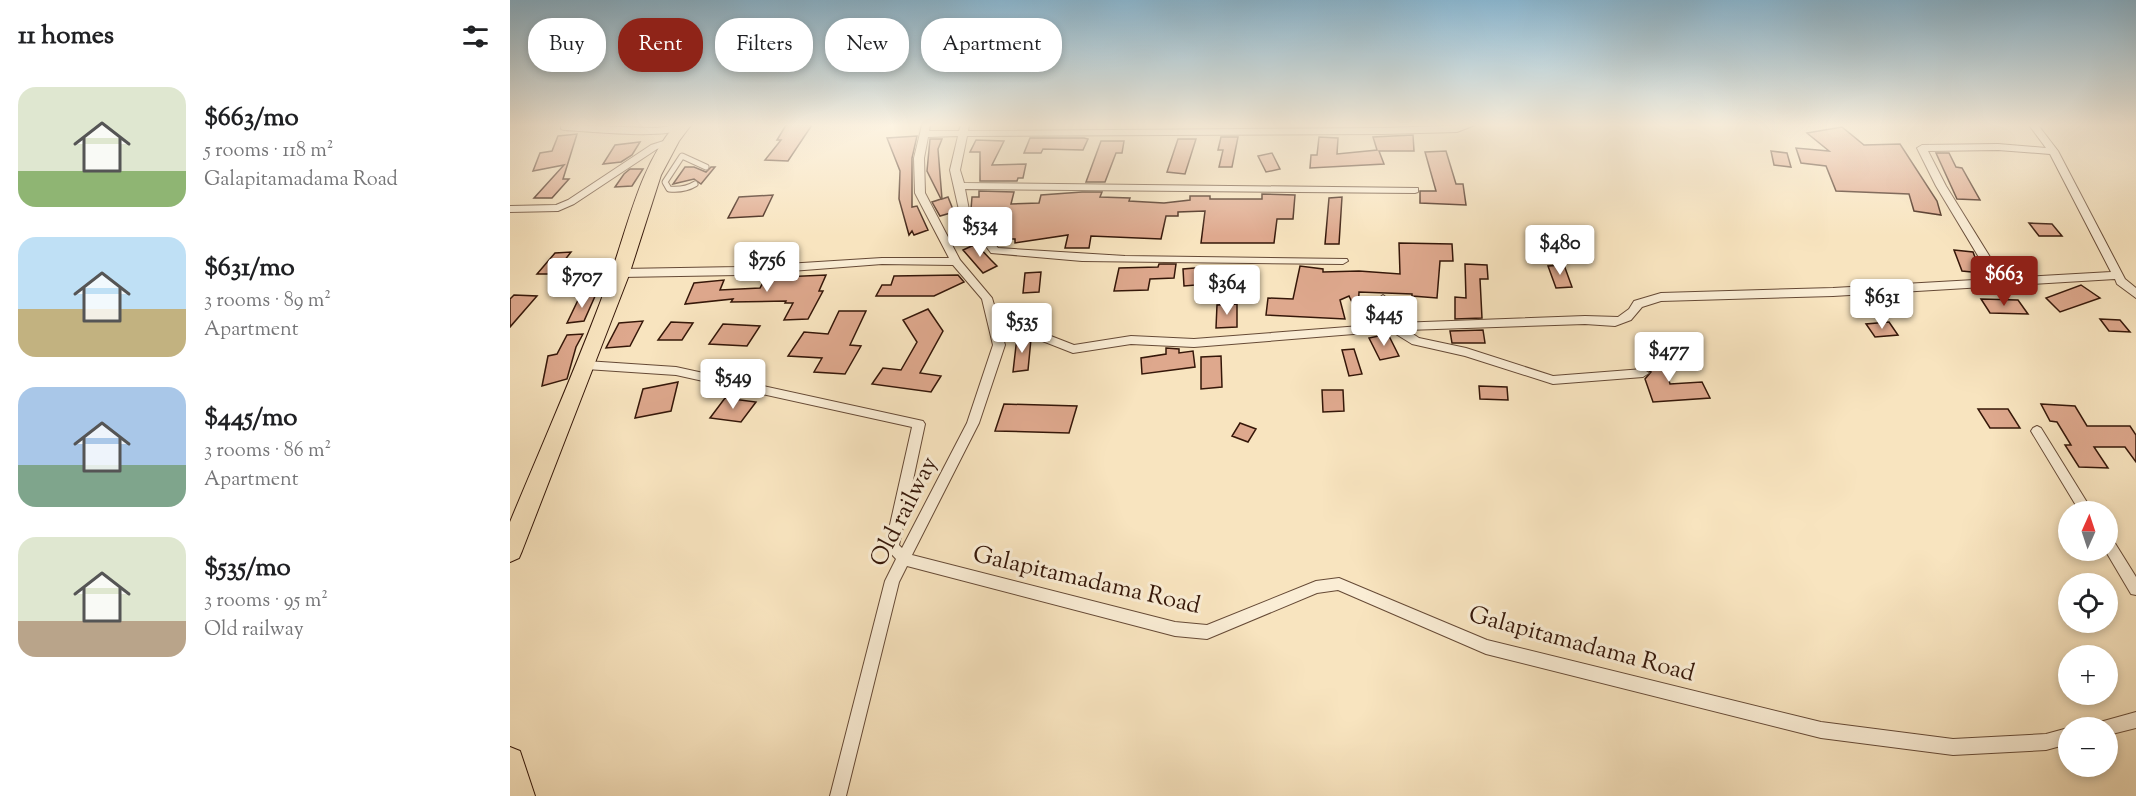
<!DOCTYPE html>
<meta charset="utf-8">
<style>
body{margin:0;font-family:"Sorts Mill Goudy",serif;background:#f6f6f6;color:#202124;height:100vh;display:flex;flex-direction:column;font-size:22px;white-space:nowrap}
*{box-sizing:border-box;margin:0}
p{font-size:20px;color:#757577}
.icon{flex:none;width:33px;height:33px;fill:none;stroke:currentColor;stroke-width:2;stroke-linecap:round;stroke-linejoin:round}
.map{position:relative;flex:1;overflow:hidden}
.drawer{display:flex;flex-direction:column;background:#fff;width:510px}
.drawer>*{flex:none}
.top-card{position:absolute;left:18px;top:18px;width:570px;height:54px;display:flex;gap:12px}
.needle{width:39px;rotate:3deg}
.buttons{position:absolute;left:1548px;top:501px;display:grid;gap:12px}
.buttons a{display:grid;place-items:center;width:60px;height:60px;border-radius:50%;background:#fff;box-shadow:0 3px 9px #0003;font-size:30px}
.price{position:absolute;translate:-50% -51px;padding:0 14px;border-radius:6px;background:#fff;color:#222;font-size:20px;line-height:39px;filter:drop-shadow(0 2px 3px #0008)}
.price::after{content:'';position:absolute;left:50%;top:36px;width:18px;height:14px;margin-left:-9px;background:inherit;clip-path:polygon(0 0,100% 0,50% 100%)}
.price.selected{background:#8f2418;color:#fff}
ul{padding:0;list-style:none}
li{display:flex;align-items:center;gap:18px;height:150px;padding:0 18px}
li span{display:grid;place-items:center;flex:none;width:168px;height:120px;border-radius:18px;color:#555}
li>.icon{margin-inline-start:auto}
span .icon{width:72px;height:72px;fill:#fffc;stroke-width:1}
li b{font-size:26px}
h2{display:flex;justify-content:space-between;align-items:center;height:72px;padding:0 18px;font-size:26px}
.pill{padding:0 21px;border-radius:24px;background:#fff;box-shadow:0 3px 9px #0003;font-size:21px;line-height:54px}
.pill.selected{background:#8f2418;color:#fff}
main{display:flex;flex:1;min-height:0}
.map>svg:first-child{display:block}
.building{fill:#dea88d;stroke:#351709;stroke-width:1.5}
.lines{fill:none;stroke-linecap:round;stroke-linejoin:round}
.service-casing{stroke:#664a36;stroke-width:7}
.minor-casing{stroke:#664a36;stroke-width:2}
.trunk-casing{stroke:#351709;stroke-width:2}
.service{stroke:#faedd5;stroke-width:5}
.minor{fill:#faedd5;fill-rule:evenodd}
.trunk{fill:#f8e4bf;fill-rule:evenodd}
.labels{text-anchor:middle;stroke-width:6;stroke-linejoin:round;paint-order:stroke}
.street-label{font-size:24px;fill:#351709;stroke:#faedd5}
</style>
<main>
<section class="drawer">
<h2>11 homes<svg class="icon" aria-label="filters" viewBox="0 0 24 24"><path d="M4 7h16M4 17h16"/><circle cx="9" cy="7" r="2"/><circle cx="15" cy="17" r="2"/></svg></h2>
<ul>
<li><span style="background:linear-gradient(#dfe7d0 70%,#8fb573 0)"><svg class="icon" aria-label="home" viewBox="0 0 24 24"><path d="M3 11l9-7 9 7M6 9v11h12V9"/></svg></span><div><b>$663/mo</b><p>5 rooms · 118 m²</p><p>Galapitamadama Road</p></div></li>
<li><span style="background:linear-gradient(#bfe0f5 60%,#c2b280 0)"><svg class="icon" aria-label="home" viewBox="0 0 24 24"><path d="M3 11l9-7 9 7M6 9v11h12V9"/></svg></span><div><b>$631/mo</b><p>3 rooms · 89 m²</p><p>Apartment</p></div></li>
<li><span style="background:linear-gradient(#a9c7e8 65%,#7fa58c 0)"><svg class="icon" aria-label="home" viewBox="0 0 24 24"><path d="M3 11l9-7 9 7M6 9v11h12V9"/></svg></span><div><b>$445/mo</b><p>3 rooms · 86 m²</p><p>Apartment</p></div></li>
<li><span style="background:linear-gradient(#dfe7d0 70%,#b9a48a 0)"><svg class="icon" aria-label="home" viewBox="0 0 24 24"><path d="M3 11l9-7 9 7M6 9v11h12V9"/></svg></span><div><b>$535/mo</b><p>3 rooms · 95 m²</p><p>Old railway</p></div></li>
</ul>
</section>
<div class="map">
<svg width="1626" height="796" viewBox="0 0 1626 796">
<rect width="100%" height="100%" fill="#f8e4bf"/>
<filter id="stains"><feTurbulence type="fractalNoise" baseFrequency=".00333" numOctaves="4"/><feColorMatrix values="0 0 0 0 .2 0 0 0 0 .09 0 0 0 0 .02 0 0 0 .5 -.17"/></filter>
<radialGradient id="worn" r=".72"><stop offset=".6" stop-color="#630" stop-opacity="0"/><stop offset="1" stop-color="#630" stop-opacity=".3"/></radialGradient>
<!-- building -->
<path class="building" d="M 276,125 L 302,125 L 278,161 L 255,160 L 271,140 L 267,140 Z
M 1332,127 L 1354,145 L 1390,144 L 1427,201 L 1431,215 L 1404,211 L 1399,194 L 1326,191 L 1316,166 L 1291,163 L 1286,148 L 1319,151 L 1297,133 Z
M 67,134 L 53,179 L 59,179 L 42,198 L 24,198 L 54,165 L 23,171 L 30,153 L 42,151 L 48,136 Z
M 903,135 L 904,151 L 869,151 L 874,164 L 800,168 L 801,155 L 807,155 L 809,137 L 828,138 L 827,154 L 867,150 L 863,137 Z
M 407,136 L 402,158 L 402,207 L 407,206 L 418,230 L 404,235 L 402,231 L 399,235 L 389,199 L 390,171 L 377,138 Z
M 711,137 L 728,137 L 722,167 L 709,167 L 713,150 L 708,150 Z
M 520,138 L 574,138 L 578,139 L 573,150 L 533,149 L 531,153 L 514,153 Z
M 420,139 L 432,139 L 428,149 L 432,199 L 438,197 L 444,212 L 430,216 L 422,202 L 431,199 L 417,171 Z
M 668,139 L 686,139 L 675,174 L 657,172 Z
M 466,140 L 494,141 L 482,165 L 516,164 L 513,178 L 508,178 L 507,181 L 470,181 L 470,152 L 460,152 Z
M 591,141 L 614,141 L 612,153 L 606,153 L 595,182 L 576,182 Z
M 130,142 L 122,155 L 111,162 L 93,164 L 105,145 Z
M 936,151 L 946,184 L 953,184 L 956,205 L 910,203 L 910,191 L 926,191 L 915,152 Z
M 1261,151 L 1277,153 L 1281,167 L 1264,165 Z
M 762,153 L 770,169 L 756,172 L 748,156 Z
M 1426,153 L 1439,153 L 1446,167 L 1452,168 L 1470,200 L 1447,199 Z
M 175,167 L 184,167 L 196,172 L 201,167 L 205,167 L 191,184 L 184,179 L 163,184 Z
M 120,169 L 133,169 L 122,186 L 105,187 L 114,174 Z
M 469,191 L 504,192 L 501,204 L 529,203 L 531,195 L 572,192 L 592,192 L 590,197 L 620,198 L 619,201 L 654,203 L 680,200 L 680,196 L 700,196 L 700,199 L 752,199 L 752,194 L 785,195 L 783,219 L 767,219 L 764,243 L 691,243 L 695,211 L 668,212 L 668,216 L 656,216 L 651,239 L 581,236 L 579,248 L 555,248 L 558,235 L 505,243 L 505,239 L 484,239 L 480,234 L 486,212 L 465,214 L 461,209 L 462,197 L 469,197 Z
M 263,195 L 253,216 L 218,218 L 229,197 Z
M 832,197 L 829,244 L 815,244 L 819,198 Z
M 1519,223 L 1542,224 L 1552,236 L 1529,236 Z
M 889,243 L 942,244 L 943,261 L 930,261 L 927,298 L 902,296 L 902,294 L 849,292 L 848,315 L 839,296 L 830,300 L 835,319 L 756,315 L 758,298 L 783,299 L 790,266 L 813,269 L 813,272 L 849,271 L 890,274 Z
M 466,244 L 481,260 L 487,266 L 473,273 L 453,250 Z
M 1444,250 L 1463,252 L 1471,273 L 1452,271 Z
M 61,252 L 44,274 L 27,274 L 45,253 Z
M 99,260 L 87,283 L 65,285 L 78,262 Z
M 649,264 L 666,264 L 664,278 L 640,279 L 638,290 L 604,291 L 609,268 L 648,267 Z
M 955,264 L 977,265 L 978,279 L 970,279 L 972,318 L 945,319 L 945,297 L 956,298 Z
M 1054,265 L 1062,287 L 1046,288 L 1038,266 Z
M 697,267 L 698,284 L 674,286 L 673,269 Z
M 531,272 L 529,292 L 513,293 L 515,273 Z
M 274,274 L 272,277 L 316,275 L 309,291 L 313,291 L 298,319 L 274,320 L 283,303 L 275,303 L 276,301 L 221,302 L 223,299 L 175,304 L 184,283 L 214,280 L 210,290 L 250,288 L 257,275 Z
M 448,275 L 454,282 L 424,296 L 366,296 L 372,285 L 381,285 L 384,276 Z
M 1571,285 L 1590,298 L 1550,312 L 1536,298 Z
M 86,294 L 74,321 L 57,323 L 70,296 Z
M 4,295 L 27,296 L 0,327 L 0,299 Z
M 1471,299 L 1508,300 L 1518,314 L 1480,313 Z
M 727,304 L 727,327 L 706,328 L 707,305 Z
M 418,309 L 433,331 L 410,373 L 431,376 L 421,392 L 362,384 L 373,368 L 391,370 L 407,342 L 393,320 Z
M 329,311 L 356,311 L 340,345 L 351,346 L 335,374 L 304,372 L 312,358 L 278,356 L 294,332 L 318,334 Z
M 1590,319 L 1610,320 L 1620,332 L 1599,331 Z
M 133,321 L 120,346 L 96,348 L 109,323 Z
M 161,322 L 183,323 L 172,340 L 148,340 Z
M 1379,322 L 1388,335 L 1365,337 L 1356,324 Z
M 213,324 L 250,326 L 237,346 L 199,344 Z
M 973,330 L 975,343 L 942,343 L 940,331 Z
M 73,334 L 66,347 L 57,379 L 32,386 L 38,356 L 47,354 L 57,335 Z
M 878,334 L 889,356 L 870,360 L 859,338 Z
M 511,335 L 521,339 L 518,370 L 503,372 L 507,337 L 508,340 L 508,336 Z
M 656,348 L 669,349 L 669,353 L 683,351 L 685,367 L 632,374 L 631,358 L 656,354 Z
M 844,349 L 852,374 L 839,376 L 832,350 Z
M 1129,355 L 1152,355 L 1160,384 L 1192,382 L 1200,398 L 1143,402 L 1135,379 L 1141,372 L 1132,367 Z
M 711,356 L 712,387 L 691,389 L 691,357 Z
M 168,382 L 161,411 L 125,418 L 133,389 Z
M 969,386 L 997,387 L 998,400 L 970,399 Z
M 812,390 L 833,390 L 834,411 L 813,412 Z
M 215,398 L 246,402 L 231,422 L 200,418 Z
M 494,404 L 567,406 L 559,433 L 485,431 Z
M 1531,404 L 1565,406 L 1577,426 L 1620,426 L 1626,435 L 1626,462 L 1615,447 L 1584,447 L 1598,468 L 1569,467 L 1555,445 L 1561,445 L 1547,422 L 1540,421 Z
M 1468,409 L 1498,409 L 1510,428 L 1480,428 Z
M 730,423 L 746,429 L 738,442 L 722,436 Z"/>
<g class="lines">
<!-- service casing -->
<g class="service-casing">
<path id="service" d="M 185,184 C 177,189 169,190 159,189 L 155,182 L 172,156 L 196,167"/>
</g>
<!-- minor casing -->
<g class="minor-casing">
<path id="minor" d="M 51,125 L 146,128 L 170,125 L 174,128 C 158,140 78,131 54,130 L 51,129 Z
M 412,125 L 420,125 L 419,131 L 449,131 L 451,125 L 459,125 L 458,131 L 873,128 L 965,125 L 947,132 L 873,134 L 457,136 L 450,170 L 454,183 L 908,188 L 908,192 L 905,193 L 455,189 L 459,210 L 488,248 L 615,256 L 837,259 L 838,261 L 833,264 L 572,261 L 481,253 L 449,210 L 440,170 L 448,136 L 418,137 L 414,158 L 415,193 L 450,260 L 482,298 L 487,315 L 564,345 L 621,336 L 684,339 L 876,324 L 868,299 L 873,295 L 878,299 L 887,323 L 1075,316 L 1108,317 L 1119,309 L 1124,301 L 1151,293 L 1323,288 L 1482,279 L 1426,186 L 1407,148 L 1412,145 L 1488,144 L 1536,148 L 1519,125 L 1528,125 L 1548,151 L 1615,279 L 1626,288 L 1626,298 L 1607,284 L 1605,279 L 1323,296 L 1151,301 L 1132,307 L 1121,320 L 1105,326 L 1075,324 L 897,330 L 909,338 L 956,348 L 1043,376 L 1133,369 L 1139,373 L 1133,377 L 1043,384 L 955,356 L 902,344 L 881,331 L 684,347 L 621,344 L 563,353 L 489,324 L 495,345 L 469,423 L 402,555 L 665,622 L 697,625 L 806,581 L 829,578 L 977,640 L 1311,722 L 1443,739 L 1536,734 L 1558,728 L 1558,744 L 1536,750 L 1443,755 L 1311,738 L 976,654 L 828,590 L 807,593 L 697,639 L 665,636 L 397,566 L 389,582 L 336,796 L 320,796 L 375,581 L 386,559 L 375,547 L 402,427 L 166,375 L 76,369 L 70,365 L 76,361 L 166,367 L 413,421 L 415,424 L 389,545 L 392,548 L 457,423 L 483,345 L 472,299 L 443,265 L 372,264 L 229,275 L 111,277 L 106,273 L 111,269 L 229,267 L 372,258 L 439,258 L 405,193 L 404,158 ZM 1488,150 L 1540,154 L 1601,272 L 1493,278 L 1436,186 L 1418,151 Z
M 160,139 L 165,142 L 163,144 L 147,149 L 64,204 L 48,211 L 0,212 L 0,206 L 46,205 L 58,200 L 141,145 Z
M 1527,426 L 1531,428 L 1583,512 L 1570,512 L 1521,431 L 1523,428 Z
M 1598,538 L 1603,540 L 1626,577 L 1626,595 L 1621,594 L 1595,550 L 1598,550 Z
M 1626,712 L 1626,728 L 1598,735 L 1598,728 L 1588,728 L 1590,722 Z"/>
</g>
<!-- trunk casing -->
<g class="trunk-casing">
<path id="trunk" d="M 165,125 L 181,125 L 169,141 L 151,175 L 119,275 L 12,551 L 9,558 L 0,562 L 0,522 C 34,440 70,359 100,276 C 119,224 129,168 165,125 Z
M 0,747 L 10,751 L 25,796 L 0,796 Z"/>
</g>
<!-- service -->
<use href="#service" class="service"/>
<!-- minor -->
<use href="#minor" class="minor"/>
<!-- trunk -->
<use href="#trunk" class="trunk"/>
</g>
<!-- sky -->
<linearGradient id="sky" x2="0" y2="1"><stop stop-color="#8ab8d3"/><stop offset="0.53" stop-color="#fcf3e2"/><stop offset="1" stop-color="#fcf3e2" stop-opacity="0"/></linearGradient>
<rect width="1626" height="236" fill="url(#sky)"/>
<g class="labels">
<!-- street labels -->
<g class="street-label">
<text transform="translate(393 511) rotate(-63)" y="8">Old railway</text>
<text transform="translate(577 579) rotate(13)" y="8">Galapitamadama Road</text>
<text transform="translate(1072 643) rotate(15)" y="8">Galapitamadama Road</text>
</g>
</g>
<rect width="100%" height="100%" filter="url(#stains)"/>
<rect width="100%" height="100%" fill="url(#worn)"/>
</svg>
<div class="buttons">
<a><svg class="needle" viewBox="-14 -14 28 28"><path d="M0-13l5 13h-10z" fill="#e53935"/><path d="M0 13l5-13h-10z" fill="#757577"/></svg></a>
<a><svg class="icon" aria-label="locate" viewBox="0 0 24 24"><circle cx="12" cy="12" r="6"/><path d="M12 2v4M12 18v4M2 12h4M18 12h4"/></svg></a>
<a>+</a>
<a>−</a>
</div>
<b class="price" style="left:470px;top:258px">$534</b>
<b class="price" style="left:1050px;top:276px">$480</b>
<b class="price" style="left:257px;top:293px">$756</b>
<b class="price selected" style="left:1494px;top:307px">$663</b>
<b class="price" style="left:72px;top:309px">$707</b>
<b class="price" style="left:717px;top:316px">$364</b>
<b class="price" style="left:1372px;top:330px">$631</b>
<b class="price" style="left:874px;top:347px">$445</b>
<b class="price" style="left:512px;top:354px">$535</b>
<b class="price" style="left:1159px;top:383px">$477</b>
<b class="price" style="left:223px;top:410px">$549</b>
<div class="top-card">
<a class="pill">Buy</a>
<a class="pill selected">Rent</a>
<a class="pill">Filters</a>
<a class="pill">New</a>
<a class="pill">Apartment</a>
</div>
</div>
</main>
